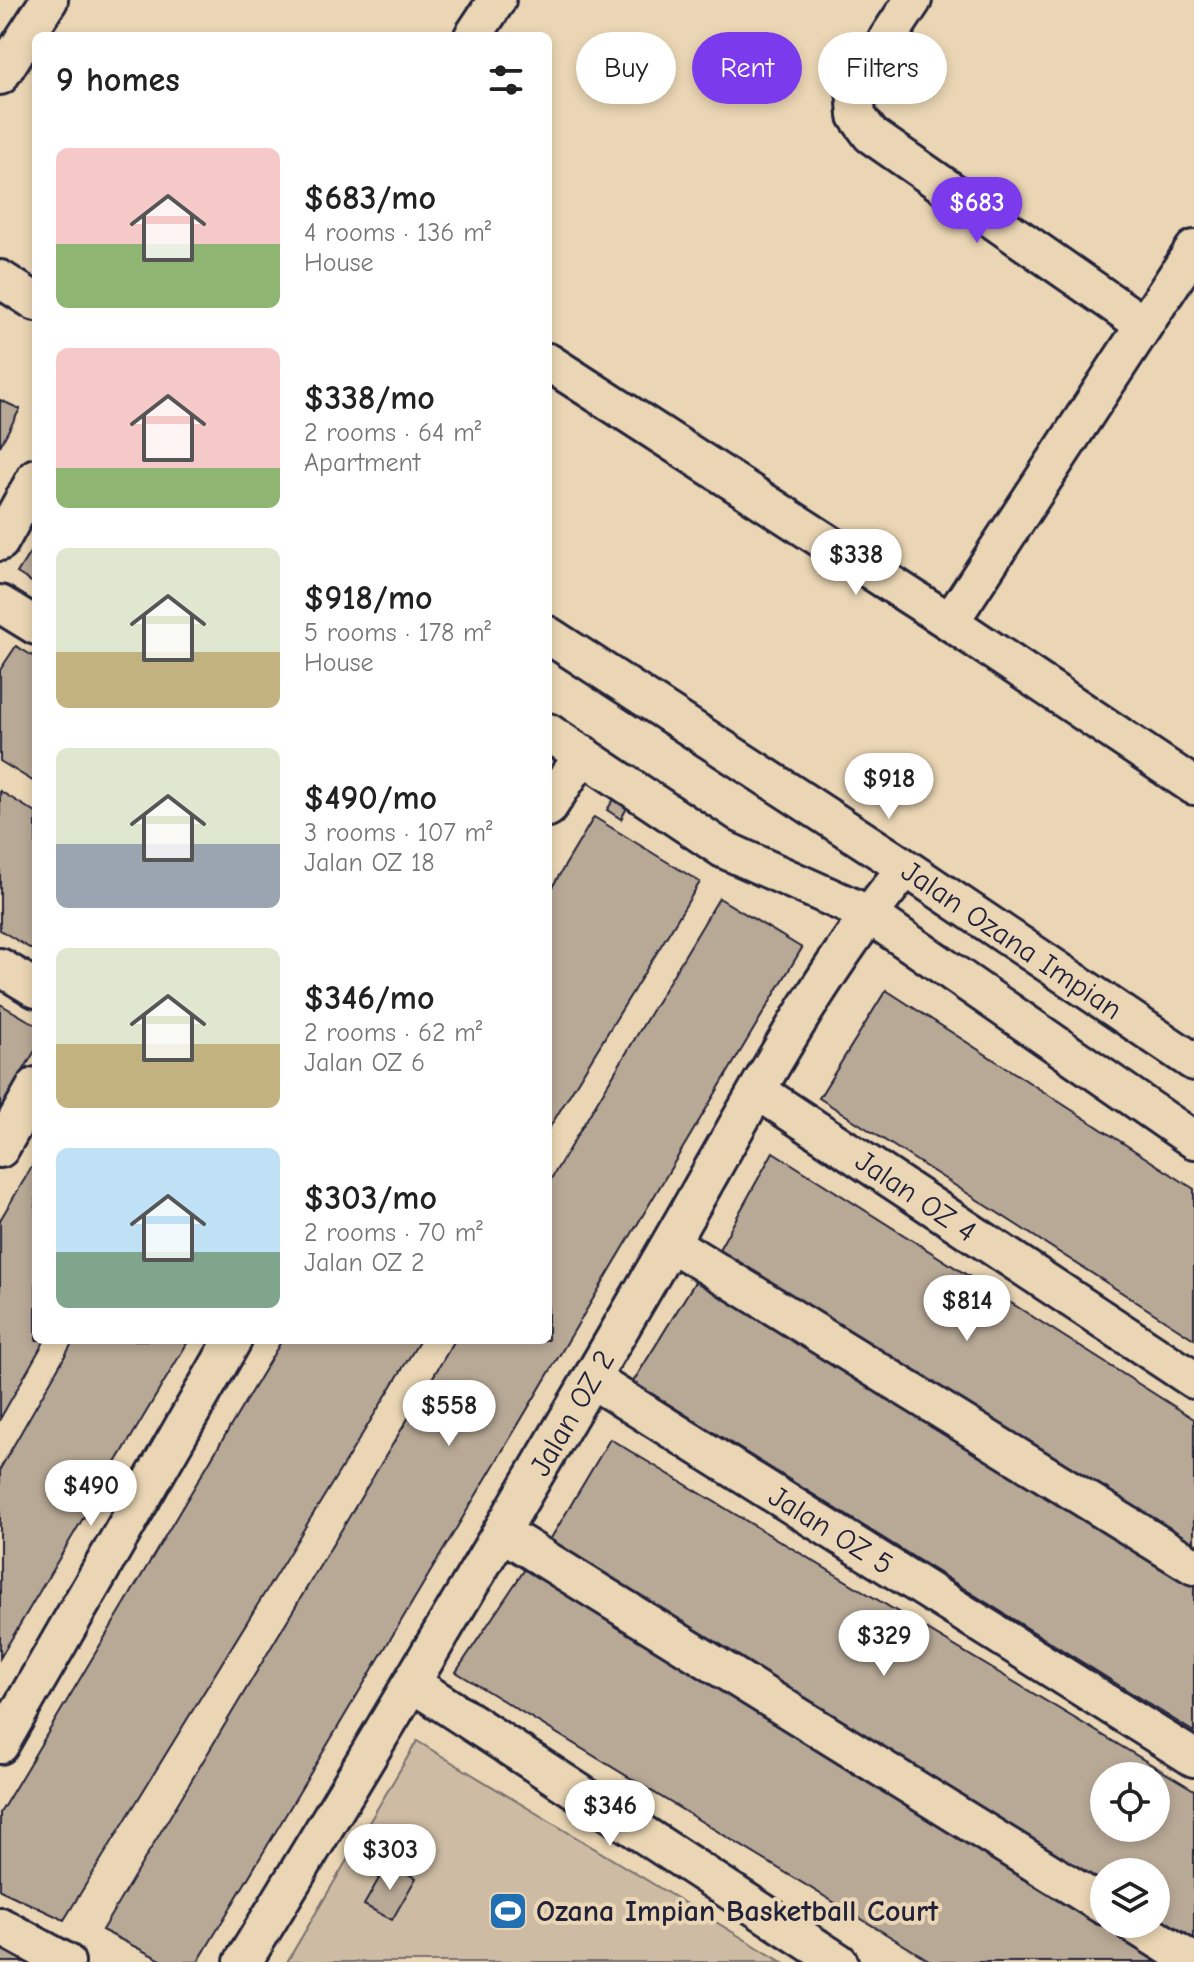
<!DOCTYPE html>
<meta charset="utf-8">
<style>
body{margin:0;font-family:"Comic Neue",sans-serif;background:#f2f2f2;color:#222;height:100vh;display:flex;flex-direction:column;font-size:30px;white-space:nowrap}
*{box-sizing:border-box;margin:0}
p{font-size:26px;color:#767676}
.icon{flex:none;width:44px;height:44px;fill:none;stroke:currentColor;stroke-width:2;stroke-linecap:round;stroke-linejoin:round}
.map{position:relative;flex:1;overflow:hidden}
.drawer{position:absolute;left:32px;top:32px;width:520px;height:1312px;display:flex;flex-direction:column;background:#fff;border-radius:12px;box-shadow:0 4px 12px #0003}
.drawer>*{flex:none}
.guide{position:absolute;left:576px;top:32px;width:498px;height:72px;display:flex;gap:16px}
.fabs{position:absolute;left:1090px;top:1762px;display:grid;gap:16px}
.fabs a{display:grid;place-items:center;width:80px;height:80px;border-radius:50%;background:#fff;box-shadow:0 4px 12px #0003;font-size:40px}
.price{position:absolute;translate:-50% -68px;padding:0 18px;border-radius:28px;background:#fff;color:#222;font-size:26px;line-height:52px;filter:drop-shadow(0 2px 4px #0008)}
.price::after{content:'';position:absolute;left:50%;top:48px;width:24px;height:18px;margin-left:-12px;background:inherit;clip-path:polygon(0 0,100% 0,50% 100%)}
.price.selected{background:#7c3aed;color:#fff}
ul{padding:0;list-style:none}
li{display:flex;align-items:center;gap:24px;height:200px;padding:0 24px}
li span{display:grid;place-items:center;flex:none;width:224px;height:160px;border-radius:12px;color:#555}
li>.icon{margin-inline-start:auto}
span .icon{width:96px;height:96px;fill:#fffc;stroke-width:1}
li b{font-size:34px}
h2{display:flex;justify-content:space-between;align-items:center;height:96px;padding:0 24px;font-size:34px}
.tag{padding:0 28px;border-radius:36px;background:#fff;box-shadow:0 4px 12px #0003;font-size:28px;line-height:72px}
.tag.selected{background:#7c3aed;color:#fff}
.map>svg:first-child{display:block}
.green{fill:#cdbca3;stroke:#786f6f;stroke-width:2}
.building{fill:#b8a996;stroke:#22223b;stroke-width:2;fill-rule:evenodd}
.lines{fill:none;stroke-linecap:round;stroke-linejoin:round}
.minor-casing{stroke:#22223b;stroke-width:42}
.minor{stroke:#ead6b4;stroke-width:36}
.labels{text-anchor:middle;stroke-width:8;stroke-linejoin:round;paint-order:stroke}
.street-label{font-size:30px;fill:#22223b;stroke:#ead6b4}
.poi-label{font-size:30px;font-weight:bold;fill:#22223b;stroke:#ead6b4;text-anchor:start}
</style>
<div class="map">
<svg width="1194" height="1962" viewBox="0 0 1194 1962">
<rect width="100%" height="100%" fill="#ead6b4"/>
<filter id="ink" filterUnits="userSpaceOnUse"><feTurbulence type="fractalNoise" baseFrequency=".0125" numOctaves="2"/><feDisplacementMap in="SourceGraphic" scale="16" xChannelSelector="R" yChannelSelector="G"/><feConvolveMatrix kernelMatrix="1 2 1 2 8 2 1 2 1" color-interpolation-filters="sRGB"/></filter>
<g filter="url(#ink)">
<!-- green -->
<path class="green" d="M 417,1741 L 782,1962 L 287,1962 Z"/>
<!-- building -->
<path class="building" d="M 0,400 L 20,409 L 0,446 Z
M 36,543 L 36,585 L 17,573 Z
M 16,646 L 36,658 L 36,783 L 0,761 L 0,670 Z
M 0,791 L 36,813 L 36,952 L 0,930 Z
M 614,799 L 629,804 L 621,819 L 607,810 Z
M 594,817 L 700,882 L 548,1130 L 548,894 Z
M 719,898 L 802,948 L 198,1962 L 165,1962 L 102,1930 L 455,1340 L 548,1340 L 548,1184 Z
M 886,990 L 1194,1189 L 1194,1339 L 819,1098 Z
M 0,1004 L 36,1025 L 36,1049 L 0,1110 Z
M 773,1152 L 1194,1419 L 1194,1549 L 716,1255 Z
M 36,1160 L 36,1340 L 45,1340 L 0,1419 L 0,1220 Z
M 703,1269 L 1194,1578 L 1194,1732 L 633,1382 Z
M 74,1340 L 189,1340 L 0,1658 L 0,1469 Z
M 282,1340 L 420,1340 L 64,1920 L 0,1890 L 0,1813 Z
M 610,1439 L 1194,1790 L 1194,1941 L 1156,1918 L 1156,1872 L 1104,1872 L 1104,1886 L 547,1545 ZM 1104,1776 L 1156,1776 L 1156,1828 L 1104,1828 Z
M 527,1566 L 1104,1918 L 1104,1924 L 1113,1924 L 1176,1962 L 932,1962 L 456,1672 Z
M 387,1864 L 416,1878 L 392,1920 L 364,1905 Z
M 0,1947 L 28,1958 L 25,1962 L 0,1962 Z"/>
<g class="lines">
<!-- minor casing -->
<g class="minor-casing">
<path id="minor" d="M 913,0 L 855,88 L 857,116 L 871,135 L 1144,325
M 473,36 L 497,0
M 0,76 L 49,0
M 0,279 L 36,302
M 548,362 L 950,622 L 1194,786
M 0,542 L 36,477
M 0,604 L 36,626
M 950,622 L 1194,249
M 548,635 L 906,868 L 1194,1062
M 548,732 L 723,849 L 868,914 L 1194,1140
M 548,808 L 583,754
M 0,967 L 36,989
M 758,1091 L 1194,1380
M 0,1149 L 36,1086
M 671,1243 L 1194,1566
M 591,1379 L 1194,1758
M 503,1533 L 1104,1906
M 413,1684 L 839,1962
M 0,1745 L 233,1340
M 1133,1924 L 1194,1962
M 0,1926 L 66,1962
M 243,1962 C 383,1733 519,1503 654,1271 C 732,1139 808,985 906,868"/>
</g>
<!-- minor -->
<use href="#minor" class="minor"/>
</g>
</g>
<!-- icons -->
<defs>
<g id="stadium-square" transform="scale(2)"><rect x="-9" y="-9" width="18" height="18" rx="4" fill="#1f6fb2" stroke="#ead6b4"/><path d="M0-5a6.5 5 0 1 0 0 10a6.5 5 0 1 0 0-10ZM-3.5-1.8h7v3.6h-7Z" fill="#fff"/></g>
</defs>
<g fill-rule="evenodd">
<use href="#stadium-square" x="508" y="1911"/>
</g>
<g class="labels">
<!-- street labels -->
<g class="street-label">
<text transform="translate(1012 940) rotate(34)" y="10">Jalan Ozana Impian</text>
<text transform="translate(916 1196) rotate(34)" y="10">Jalan OZ 4</text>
<text transform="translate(572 1413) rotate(-60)" y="10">Jalan OZ 2</text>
<text transform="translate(831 1530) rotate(32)" y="10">Jalan OZ 5</text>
</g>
<!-- poi labels -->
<g class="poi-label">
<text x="536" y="1921">Ozana Impian Basketball Court</text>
</g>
</g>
</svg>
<div class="fabs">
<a><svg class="icon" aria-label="locate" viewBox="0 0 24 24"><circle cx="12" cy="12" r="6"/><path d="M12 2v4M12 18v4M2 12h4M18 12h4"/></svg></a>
<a><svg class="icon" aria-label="layers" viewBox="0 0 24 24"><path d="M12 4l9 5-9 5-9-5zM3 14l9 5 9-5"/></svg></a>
</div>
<b class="price selected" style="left:977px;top:245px">$683</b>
<b class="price" style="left:856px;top:597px">$338</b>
<b class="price" style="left:889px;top:821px">$918</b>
<b class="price" style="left:967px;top:1343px">$814</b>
<b class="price" style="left:449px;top:1448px">$558</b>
<b class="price" style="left:91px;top:1528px">$490</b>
<b class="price" style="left:884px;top:1678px">$329</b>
<b class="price" style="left:610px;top:1848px">$346</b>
<b class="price" style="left:390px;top:1892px">$303</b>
<div class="guide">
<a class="tag">Buy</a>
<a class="tag selected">Rent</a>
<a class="tag">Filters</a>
</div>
<section class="drawer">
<h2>9 homes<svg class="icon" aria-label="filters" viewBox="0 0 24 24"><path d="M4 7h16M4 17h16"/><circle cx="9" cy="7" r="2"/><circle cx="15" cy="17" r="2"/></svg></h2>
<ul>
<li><span style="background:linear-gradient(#f6c9c9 60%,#8fb573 0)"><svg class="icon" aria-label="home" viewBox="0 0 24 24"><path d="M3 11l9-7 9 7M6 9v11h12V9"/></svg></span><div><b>$683/mo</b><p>4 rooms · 136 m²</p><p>House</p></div></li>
<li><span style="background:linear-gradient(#f6c9c9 75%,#8fb573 0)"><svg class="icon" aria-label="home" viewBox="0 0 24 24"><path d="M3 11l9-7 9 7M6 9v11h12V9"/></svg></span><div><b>$338/mo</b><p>2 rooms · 64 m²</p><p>Apartment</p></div></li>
<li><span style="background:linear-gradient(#dfe7d0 65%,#c2b280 0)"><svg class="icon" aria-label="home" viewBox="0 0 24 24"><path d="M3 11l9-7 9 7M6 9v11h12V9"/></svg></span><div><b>$918/mo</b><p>5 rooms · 178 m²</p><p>House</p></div></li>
<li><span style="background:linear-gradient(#dfe7d0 60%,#9aa5b1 0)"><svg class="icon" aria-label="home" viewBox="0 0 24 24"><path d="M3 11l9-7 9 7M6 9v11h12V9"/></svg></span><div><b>$490/mo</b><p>3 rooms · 107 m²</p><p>Jalan OZ 18</p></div></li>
<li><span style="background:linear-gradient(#dfe7d0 60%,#c2b280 0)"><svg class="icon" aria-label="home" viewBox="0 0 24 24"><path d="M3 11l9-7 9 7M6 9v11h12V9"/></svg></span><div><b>$346/mo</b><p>2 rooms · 62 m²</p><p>Jalan OZ 6</p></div></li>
<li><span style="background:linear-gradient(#bfe0f5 65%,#7fa58c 0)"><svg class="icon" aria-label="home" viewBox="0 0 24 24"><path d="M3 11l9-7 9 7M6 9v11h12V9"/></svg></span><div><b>$303/mo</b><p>2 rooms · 70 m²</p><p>Jalan OZ 2</p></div></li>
</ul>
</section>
</div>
